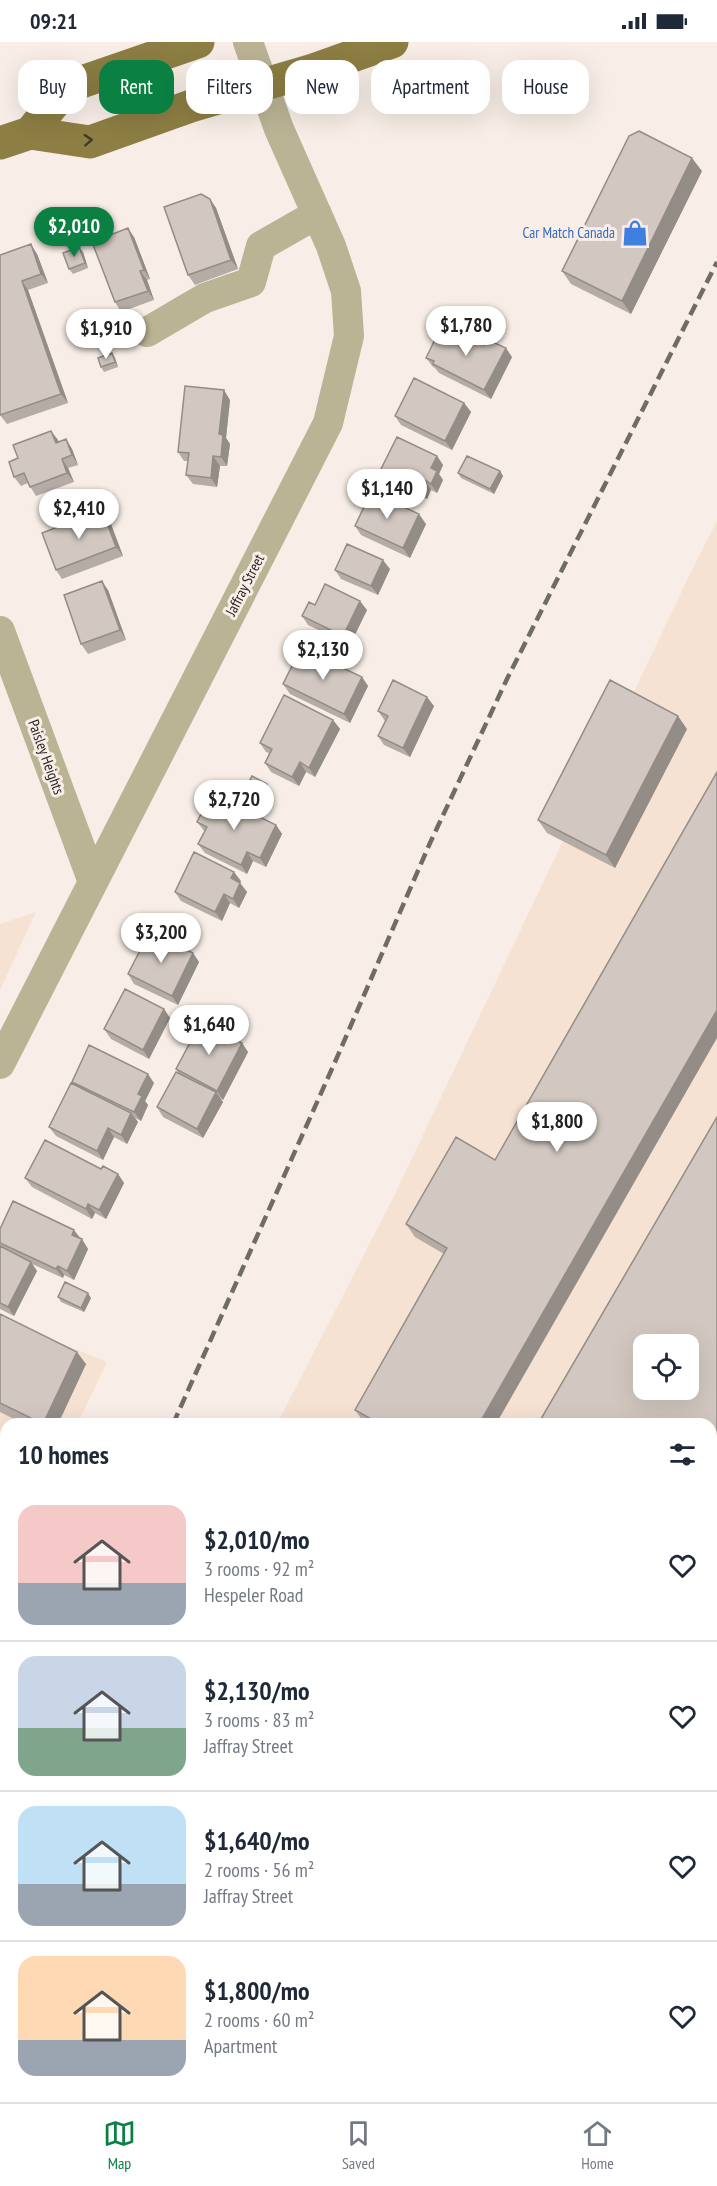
<!DOCTYPE html>
<meta charset="utf-8">
<style>
body{margin:0;font-family:"PT Sans Narrow",sans-serif;background:#f6f6f7;color:#1f2937;height:100vh;display:flex;flex-direction:column;font-size:22px;white-space:nowrap}
*{box-sizing:border-box;margin:0}
p{font-size:20px;color:#747a83}
.icon{flex:none;width:33px;height:33px;fill:none;stroke:currentColor;stroke-width:2;stroke-linecap:round;stroke-linejoin:round}
.map{position:relative;flex:1;overflow:hidden}
.drawer{position:absolute;left:0px;top:1376px;width:717px;height:686px;display:flex;flex-direction:column;background:#fff;border-radius:18px 18px 0 0;box-shadow:0 6px 24px #0002}
.drawer>*{flex:none}
.hud{position:absolute;left:18px;top:18px;width:681px;height:54px;display:flex;gap:12px}
.buttons{position:absolute;left:633px;top:1292px;display:grid;gap:12px}
.buttons a{display:grid;place-items:center;width:66px;height:66px;border-radius:12px;background:#fff;box-shadow:0 6px 24px #0002;font-size:30px}
.price{position:absolute;translate:-50% -51px;padding:0 14px;border-radius:21px;background:#fff;color:#222;font-size:20px;line-height:39px;filter:drop-shadow(0 2px 3px #0008)}
.price::after{content:'';position:absolute;left:50%;top:36px;width:18px;height:14px;margin-left:-9px;background:inherit;clip-path:polygon(0 0,100% 0,50% 100%)}
.price.selected{background:#0b8043;color:#fff}
ul{padding:0;list-style:none}
li{display:flex;align-items:center;gap:18px;height:150px;padding:0 18px}
li+li{border-top:2px solid #e0e1e3}
li span{display:grid;place-items:center;flex:none;width:168px;height:120px;border-radius:18px;color:#555}
li>.icon{margin-inline-start:auto}
span .icon{width:72px;height:72px;fill:#fffc;stroke-width:1}
li b{font-size:26px}
h2{display:flex;justify-content:space-between;align-items:center;height:72px;padding:0 18px;font-size:26px}
.pill{padding:0 21px;border-radius:18px;background:#fff;box-shadow:0 6px 24px #0002;font-size:21px;line-height:54px}
.pill.selected{background:#0b8043;color:#fff}
.status{display:flex;justify-content:space-between;align-items:center;height:42px;padding:0 30px;background:#fff;direction:ltr}
.status svg{height:16px;fill:currentColor}
.menu{display:flex;justify-content:space-around;align-items:center;height:84px;border-top:2px solid #e0e1e3;background:#fff;font-size:16px;color:#747a83}
.menu a{display:grid;justify-items:center;gap:3px}
.menu .selected{color:#0b8043}
.map>svg:first-child{display:block}
.industrial{fill:#f6e2d2;fill-rule:evenodd}
.lines{fill:none;stroke-linecap:round;stroke-linejoin:round}
.minor{stroke:#bab394;stroke-width:30}
.major{stroke:#8d7e43;stroke-width:33}
.rail{stroke:#706b66;stroke-width:4.5;stroke-dasharray:12 6;stroke-linecap:butt}
.wall{fill:#b5aca6}
.shaded-wall{fill:#938c87}
.building{fill:#d2c8c1;stroke:#938c87;stroke-width:1.5;fill-rule:evenodd}
.oneway{stroke:#413b27}
.labels{text-anchor:middle;stroke-width:6;stroke-linejoin:round;paint-order:stroke}
.shop-label{font-size:15px;fill:#366cbe;stroke:#f8eee7;text-anchor:end}
.street-label{font-size:15px;fill:#211e1b;stroke:#f8eee7}
</style>
<div class="status"><b>09:21</b><svg viewBox="0 0 49 12"><path d="M0 12V9h3v3zM5 12V6h3v6zM10 12V3h3v9zM15 12V0h3v12zM26 1h20v11H26zM47 4h2v5h-2z"/></svg></div>
<div class="map">
<svg width="717" height="2060" viewBox="0 0 717 2060">
<rect width="100%" height="100%" fill="#f8eee7"/>
<!-- industrial -->
<path class="industrial" d="M 717,479 L 717,2034 L 711,2045 L 711,1382 L 277,1382 L 393,1156 L 689,534 ZM 644,1302 L 688,1302 L 688,1347 L 644,1347 Z
M 36,870 L 0,948 L 0,882 Z
M 0,1276 L 107,1320 L 78,1381 L 6,1382 L 6,1537 L 0,1549 Z
M 6,1907 L 6,2055 L 705,2055 L 702,2060 L 0,2060 L 0,1919 Z"/>
<g class="lines">
<!-- minor -->
<path class="minor" d="M 147,290 L 205,256 L 251,240 L 261,204 L 317,172
M 0,589 L 93,840
M 0,1022 L 328,381 L 349,294 L 346,249 L 331,204 L 279,87 L 248,0
M 711,1728 L 717,1731
M 432,2060 L 435,2055"/>
<!-- major -->
<path class="major" d="M 30,91 L 67,45 L 198,0
M 0,101 L 30,91 L 90,100 L 191,64 L 313,28 L 392,0"/>
<!-- rail -->
<path class="rail" d="M 173,1382 L 335,1020 L 430,801 L 507,637 L 717,220
M 0,1772 L 6,1758
M 0,1881 L 6,1874
M 155,2060 L 157,2055
M 391,2060 L 395,2055
M 434,2060 L 438,2055"/>
</g>
<!-- wall -->
<path class="wall" d="M 702,129 L 631,272 L 571,242 L 562,229 Z
M 210,157 L 216,166 L 238,227 L 195,243 L 188,233 Z
M 134,195 L 150,237 L 147,238 L 154,258 L 121,270 L 115,260 Z
M 83,210 L 88,226 L 73,232 L 69,227 Z
M 37,212 L 48,241 L 28,248 L 68,361 L 7,382 L 0,373 L 0,213 Z
M 449,289 L 512,315 L 491,357 L 439,331 L 435,326 L 433,325 L 426,316 Z
M 112,311 L 115,316 L 118,325 L 104,330 L 101,325 Z
M 230,358 L 226,396 L 230,402 L 227,424 L 220,424 L 217,445 L 193,442 L 186,433 L 188,419 L 184,419 L 178,410 Z
M 464,361 L 471,370 L 452,408 L 401,383 L 395,374 Z
M 51,389 L 59,400 L 66,397 L 72,407 L 78,423 L 68,426 L 74,440 L 36,454 L 28,441 L 21,444 L 14,435 L 18,416 Z
M 437,414 L 443,423 L 439,432 L 443,438 L 437,451 L 431,448 L 427,457 L 387,438 L 380,429 Z
M 500,429 L 503,434 L 494,452 L 461,436 L 458,431 Z
M 102,468 L 109,477 L 123,514 L 62,537 L 56,528 Z
M 426,482 L 410,516 L 361,493 L 355,484 Z
M 390,527 L 378,553 L 341,537 L 335,528 Z
M 108,548 L 126,598 L 88,612 L 81,602 Z
M 315,563 L 367,568 L 350,603 L 308,583 L 302,574 Z
M 362,635 L 368,644 L 350,681 L 290,652 L 283,642 Z
M 434,664 L 410,715 L 384,703 L 378,694 L 385,679 L 378,669 Z
M 333,678 L 340,687 L 315,735 L 306,730 L 299,744 L 271,730 L 265,721 L 269,711 L 266,710 L 260,701 Z
M 687,687 L 615,826 L 547,791 L 538,778 Z
M 270,747 L 262,762 L 247,754 L 244,749 Z
M 218,762 L 276,783 L 282,792 L 266,825 L 253,819 L 247,832 L 205,811 L 198,802 L 205,790 L 197,780 Z
M 241,839 L 240,841 L 247,850 L 239,866 L 230,861 L 222,879 L 181,859 L 175,850 Z
M 193,911 L 199,920 L 178,963 L 134,942 L 128,932 Z
M 164,967 L 170,976 L 149,1017 L 111,997 L 104,987 Z
M 242,1001 L 248,1010 L 223,1058 L 220,1056 L 223,1060 L 203,1096 L 163,1075 L 157,1065 L 178,1031 L 176,1027 Z
M 72,1040 L 154,1041 L 145,1059 L 148,1063 L 141,1079 L 135,1076 L 138,1080 L 127,1102 L 114,1095 L 103,1118 L 56,1094 L 49,1085 L 73,1042 Z
M 456,1095 L 496,1382 L 365,1382 L 355,1368 L 444,1212 L 415,1195 L 406,1182 Z
M 101,1127 L 118,1132 L 124,1141 L 106,1177 L 95,1171 L 92,1177 L 32,1145 L 25,1136 Z
M 0,1187 L 81,1197 L 88,1207 L 74,1238 L 64,1233 L 63,1236 L 32,1222 L 37,1229 L 14,1274 L 0,1267 Z
M 58,1255 L 91,1256 L 84,1270 L 61,1260 Z
M 0,1272 L 86,1322 L 58,1382 L 24,1382 L 0,1370 Z"/>
<!-- shaded-wall -->
<path class="shaded-wall" d="M 692,116 L 702,129 L 631,272 L 622,259 Z
M 210,157 L 216,166 L 238,227 L 231,218 Z
M 128,186 L 134,195 L 150,237 L 144,228 Z
M 31,202 L 37,212 L 48,241 L 41,232 Z
M 79,205 L 83,210 L 88,226 L 85,221 Z
M 140,229 L 147,238 L 154,258 L 148,249 Z
M 22,239 L 28,248 L 68,361 L 61,352 Z
M 506,306 L 512,315 L 491,357 L 484,348 Z
M 112,311 L 115,316 L 118,325 L 115,320 Z
M 224,348 L 230,358 L 226,396 L 230,402 L 227,424 L 221,415 L 219,392 Z
M 464,361 L 471,370 L 452,408 L 445,399 Z
M 51,389 L 58,398 L 63,411 L 56,401 Z
M 66,397 L 72,407 L 78,423 L 72,413 Z
M 213,414 L 220,424 L 217,445 L 211,436 Z
M 437,414 L 443,423 L 439,432 L 443,438 L 437,451 L 431,442 L 431,426 Z
M 62,417 L 68,426 L 74,440 L 67,431 Z
M 500,429 L 503,434 L 494,452 L 490,447 Z
M 425,438 L 431,448 L 427,457 L 420,448 Z
M 102,468 L 109,477 L 123,514 L 116,505 Z
M 419,472 L 426,482 L 410,516 L 403,506 Z
M 383,518 L 390,527 L 378,553 L 371,544 Z
M 102,539 L 108,548 L 126,598 L 120,588 Z
M 360,559 L 367,568 L 350,603 L 343,594 Z
M 362,635 L 368,644 L 350,681 L 344,672 Z
M 427,655 L 434,664 L 410,715 L 403,706 Z
M 678,674 L 687,687 L 615,826 L 606,813 Z
M 333,678 L 340,687 L 315,735 L 309,726 Z
M 300,720 L 306,730 L 299,744 L 292,735 Z
M 267,742 L 270,747 L 262,762 L 259,757 Z
M 276,783 L 282,792 L 266,825 L 260,816 Z
M 247,810 L 253,819 L 247,832 L 241,823 Z
M 234,830 L 241,839 L 237,845 L 231,836 Z
M 240,841 L 247,850 L 239,866 L 233,857 Z
M 224,852 L 230,861 L 222,879 L 215,870 Z
M 193,911 L 199,920 L 178,963 L 172,954 Z
M 164,967 L 170,976 L 149,1017 L 143,1008 Z
M 717,968 L 717,996 L 496,1382 L 479,1382 Z
M 242,1001 L 248,1010 L 223,1058 L 217,1049 Z
M 148,1032 L 154,1041 L 145,1059 L 148,1063 L 141,1079 L 134,1070 L 138,1052 Z
M 216,1050 L 223,1060 L 203,1096 L 197,1087 Z
M 131,1071 L 138,1080 L 127,1102 L 121,1093 Z
M 108,1086 L 114,1095 L 103,1118 L 97,1109 Z
M 118,1132 L 124,1141 L 106,1177 L 99,1168 Z
M 88,1162 L 95,1171 L 92,1177 L 86,1167 Z
M 74,1188 L 81,1197 L 72,1193 Z
M 82,1197 L 88,1207 L 74,1238 L 67,1229 Z
M 31,1220 L 37,1229 L 14,1274 L 8,1265 Z
M 58,1224 L 64,1233 L 63,1236 L 56,1227 Z
M 88,1251 L 91,1256 L 84,1270 L 81,1266 Z
M 77,1310 L 86,1322 L 58,1382 L 43,1382 Z
M 717,1591 L 717,1619 L 711,1629 L 711,1601 Z
M 86,2055 L 98,2055 L 95,2060 L 82,2060 Z"/>
<!-- building -->
<path class="building" d="M 639,89 L 692,116 L 622,259 L 562,229 L 629,94 Z
M 201,152 L 210,157 L 231,218 L 188,233 L 164,165 Z
M 128,186 L 144,228 L 140,229 L 148,249 L 115,260 L 92,200 Z
M 31,202 L 41,232 L 22,239 L 61,352 L 0,373 L 0,213 Z
M 79,205 L 85,221 L 69,227 L 63,211 Z
M 441,285 L 449,289 L 451,286 L 484,303 L 486,297 L 506,306 L 484,348 L 433,322 L 434,319 L 426,316 Z
M 112,311 L 115,320 L 101,325 L 98,316 Z
M 414,336 L 464,361 L 445,399 L 395,374 Z
M 185,344 L 224,348 L 219,392 L 223,393 L 221,415 L 213,414 L 211,436 L 186,433 L 189,411 L 178,410 Z
M 51,389 L 56,401 L 66,397 L 72,413 L 62,417 L 67,431 L 30,445 L 24,431 L 14,435 L 9,420 L 18,416 L 13,403 Z
M 397,395 L 437,414 L 431,426 L 437,429 L 431,442 L 425,438 L 420,448 L 380,429 Z
M 467,414 L 500,429 L 490,447 L 458,431 Z
M 371,450 L 419,472 L 403,506 L 355,484 Z
M 102,468 L 116,505 L 56,528 L 42,491 Z
M 347,502 L 383,518 L 371,544 L 335,528 Z
M 102,539 L 120,588 L 81,602 L 64,553 Z
M 325,542 L 360,559 L 343,594 L 302,574 L 309,560 L 315,563 Z
M 301,606 L 362,635 L 344,672 L 283,642 Z
M 393,638 L 427,655 L 403,706 L 378,694 L 388,674 L 378,669 Z
M 610,638 L 678,674 L 606,813 L 538,778 Z
M 284,653 L 333,678 L 309,726 L 300,720 L 292,735 L 265,721 L 272,707 L 260,701 Z
M 717,730 L 717,968 L 479,1382 L 380,1382 L 355,1368 L 447,1206 L 406,1182 L 456,1095 L 495,1118 Z
M 252,734 L 267,742 L 259,757 L 244,749 Z
M 221,756 L 276,783 L 260,816 L 247,810 L 241,823 L 198,802 L 207,785 L 197,780 L 208,758 L 218,762 Z
M 194,810 L 234,830 L 231,836 L 240,841 L 233,857 L 224,852 L 215,870 L 175,850 Z
M 150,889 L 193,911 L 172,954 L 128,932 Z
M 125,947 L 164,967 L 143,1008 L 104,987 Z
M 201,980 L 242,1001 L 217,1049 L 176,1027 Z
M 89,1003 L 148,1032 L 138,1052 L 142,1054 L 134,1070 L 72,1040 Z
M 176,1030 L 216,1050 L 197,1087 L 157,1065 Z
M 71,1041 L 131,1071 L 121,1093 L 108,1086 L 97,1109 L 49,1085 Z
M 717,1075 L 717,1591 L 711,1601 L 711,1382 L 538,1382 ZM 644,1302 L 688,1302 L 688,1347 L 644,1347 Z
M 45,1098 L 101,1127 L 103,1124 L 118,1132 L 99,1168 L 88,1162 L 86,1167 L 25,1136 Z
M 13,1159 L 74,1188 L 72,1193 L 82,1197 L 67,1229 L 58,1224 L 56,1227 L 0,1201 L 0,1187 Z
M 0,1204 L 31,1220 L 8,1265 L 0,1261 Z
M 65,1240 L 88,1251 L 81,1266 L 58,1255 Z
M 0,1272 L 77,1310 L 43,1382 L 0,1361 Z
M 40,2055 L 86,2055 L 82,2060 L 36,2060 Z"/>
<!-- one-way arrows -->
<defs><path id="oneway-chevron" d="M-2-3.5L2.5 0L-2 3.5" fill="none" stroke-width="1.6" stroke-linecap="round" stroke-linejoin="round" transform="scale(1.5)"/></defs>
<use class="oneway" href="#oneway-chevron" transform="translate(88 98) rotate(-3)"/>
<!-- icons -->
<defs>
<g id="shop-bare" transform="scale(2.07)"><path d="M-5-2.5h2.3a2.7 3.5 0 0 1 5.4 0H5L5.5 6h-11ZM-1.5-2.5h3a1.5 2.3 0 0 0-3 0Z" fill="#3f7fe0" stroke="#f8eee7" stroke-width="2.5" paint-order="stroke"/></g>
</defs>
<g fill-rule="evenodd">
<use href="#shop-bare" x="635" y="191"/>
</g>
<g class="labels">
<!-- shop labels -->
<g class="shop-label">
<text x="615" y="196">Car Match Canada</text>
</g>
<!-- street labels -->
<g class="street-label">
<text transform="translate(245 543) rotate(-63)" y="5">Jaffray Street</text>
<text transform="translate(46 715) rotate(70)" y="5">Paisley Heights</text>
</g>
</g>
</svg>
<div class="buttons">
<a><svg class="icon" aria-label="locate" viewBox="0 0 24 24"><circle cx="12" cy="12" r="6"/><path d="M12 2v4M12 18v4M2 12h4M18 12h4"/></svg></a>
</div>
<b class="price selected" style="left:74px;top:216px">$2,010</b>
<b class="price" style="left:466px;top:315px">$1,780</b>
<b class="price" style="left:106px;top:318px">$1,910</b>
<b class="price" style="left:387px;top:478px">$1,140</b>
<b class="price" style="left:79px;top:498px">$2,410</b>
<b class="price" style="left:323px;top:639px">$2,130</b>
<b class="price" style="left:234px;top:789px">$2,720</b>
<b class="price" style="left:161px;top:922px">$3,200</b>
<b class="price" style="left:209px;top:1014px">$1,640</b>
<b class="price" style="left:557px;top:1111px">$1,800</b>
<div class="hud">
<a class="pill">Buy</a>
<a class="pill selected">Rent</a>
<a class="pill">Filters</a>
<a class="pill">New</a>
<a class="pill">Apartment</a>
<a class="pill">House</a>
</div>
<section class="drawer">
<h2>10 homes<svg class="icon" aria-label="filters" viewBox="0 0 24 24"><path d="M4 7h16M4 17h16"/><circle cx="9" cy="7" r="2"/><circle cx="15" cy="17" r="2"/></svg></h2>
<ul>
<li><span style="background:linear-gradient(#f6c9c9 65%,#9aa5b1 0)"><svg class="icon" aria-label="home" viewBox="0 0 24 24"><path d="M3 11l9-7 9 7M6 9v11h12V9"/></svg></span><div><b>$2,010/mo</b><p>3 rooms · 92 m²</p><p>Hespeler Road</p></div><svg class="icon" aria-label="heart" viewBox="0 0 24 24"><path d="M12 20l-8-8c-3-5 5-10 8-4 3-6 11-1 8 4z"/></svg></li>
<li><span style="background:linear-gradient(#c9d6e8 60%,#7fa58c 0)"><svg class="icon" aria-label="home" viewBox="0 0 24 24"><path d="M3 11l9-7 9 7M6 9v11h12V9"/></svg></span><div><b>$2,130/mo</b><p>3 rooms · 83 m²</p><p>Jaffray Street</p></div><svg class="icon" aria-label="heart" viewBox="0 0 24 24"><path d="M12 20l-8-8c-3-5 5-10 8-4 3-6 11-1 8 4z"/></svg></li>
<li><span style="background:linear-gradient(#bfe0f5 65%,#9aa5b1 0)"><svg class="icon" aria-label="home" viewBox="0 0 24 24"><path d="M3 11l9-7 9 7M6 9v11h12V9"/></svg></span><div><b>$1,640/mo</b><p>2 rooms · 56 m²</p><p>Jaffray Street</p></div><svg class="icon" aria-label="heart" viewBox="0 0 24 24"><path d="M12 20l-8-8c-3-5 5-10 8-4 3-6 11-1 8 4z"/></svg></li>
<li><span style="background:linear-gradient(#ffd9b3 70%,#9aa5b1 0)"><svg class="icon" aria-label="home" viewBox="0 0 24 24"><path d="M3 11l9-7 9 7M6 9v11h12V9"/></svg></span><div><b>$1,800/mo</b><p>2 rooms · 60 m²</p><p>Apartment</p></div><svg class="icon" aria-label="heart" viewBox="0 0 24 24"><path d="M12 20l-8-8c-3-5 5-10 8-4 3-6 11-1 8 4z"/></svg></li>
</ul>
</section>
</div>
<nav class="menu">
<a class="selected"><svg class="icon" aria-label="map" viewBox="0 0 24 24"><path d="M3 6l6-2 6 2 6-2v14l-6 2-6-2-6 2zM9 4v14M15 6v14"/></svg>Map</a>
<a><svg class="icon" aria-label="saved" viewBox="0 0 24 24"><path d="M7 4h10v16l-5-4-5 4z"/></svg>Saved</a>
<a><svg class="icon" aria-label="home" viewBox="0 0 24 24"><path d="M3 11l9-7 9 7M6 9v11h12V9"/></svg>Home</a>
</nav>
